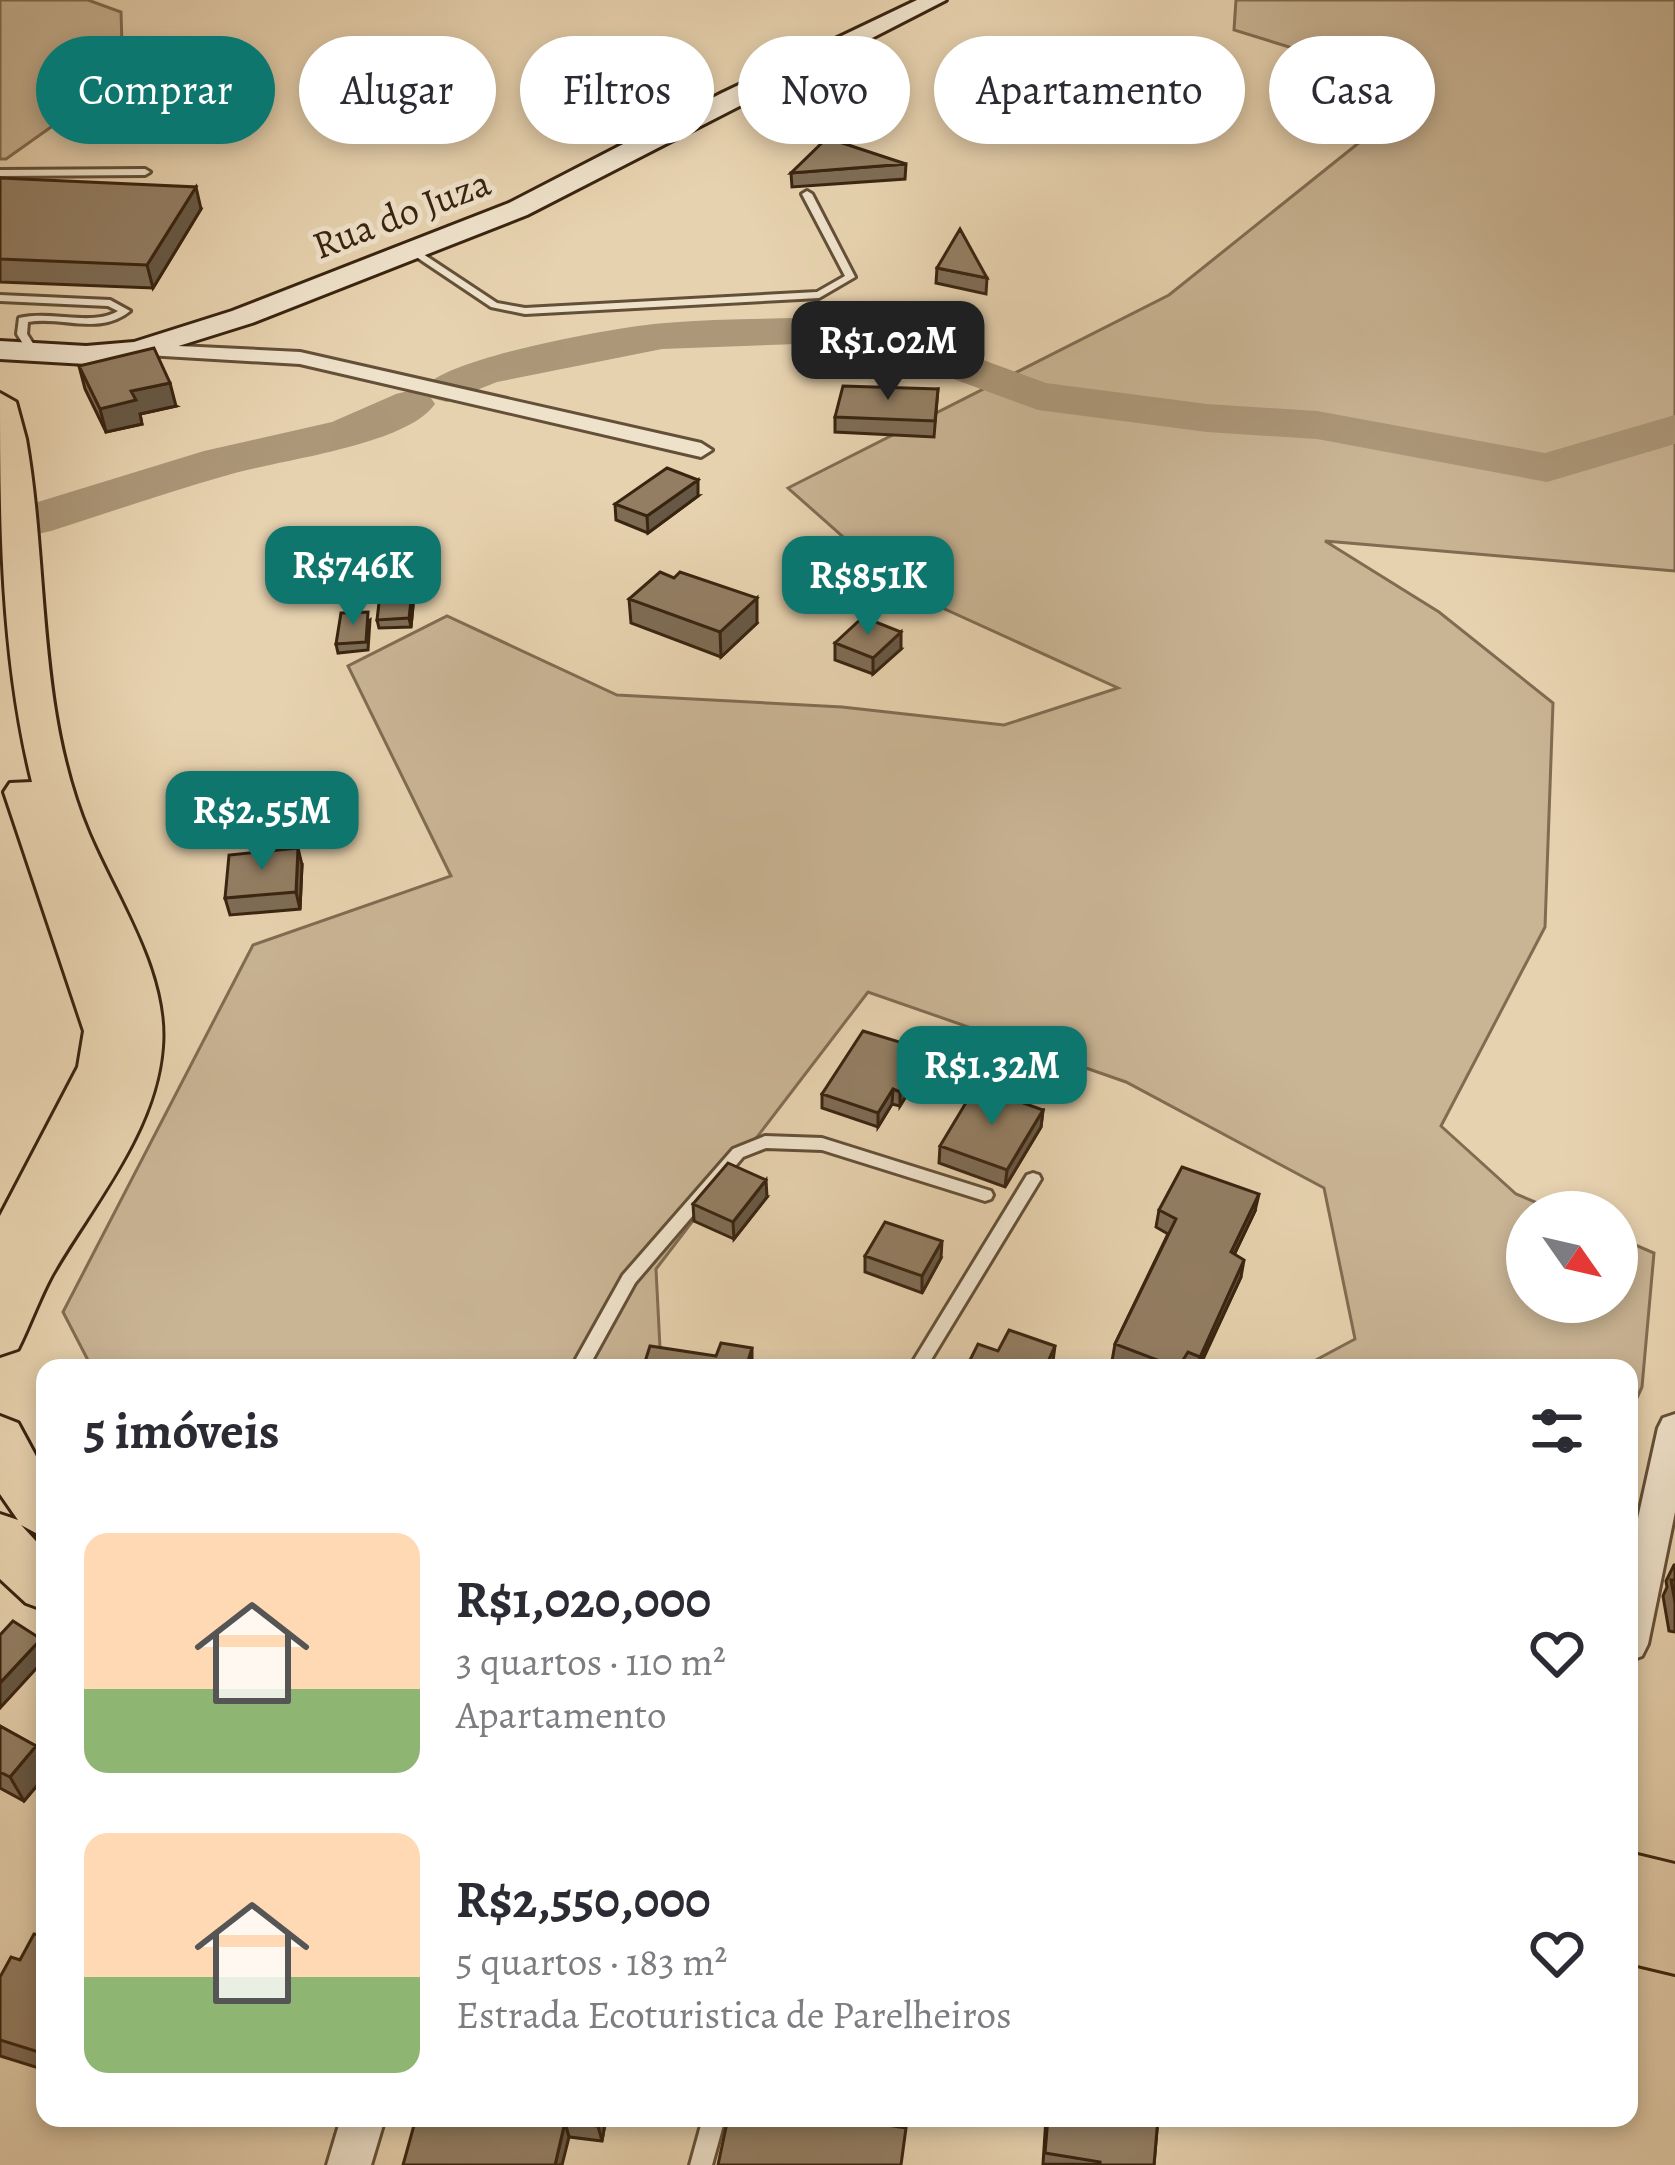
<!DOCTYPE html>
<html lang="pt">
<meta charset="utf-8">
<style>
body{margin:0;font-family:Alegreya,serif;background:#f2f2f3;color:#2b2b33;height:100vh;display:flex;flex-direction:column;font-size:45px;white-space:nowrap}
*{box-sizing:border-box;margin:0}
p{font-size:39px;color:#7c7c81}
.icon{flex:none;width:66px;height:66px;fill:none;stroke:currentColor;stroke-width:2;stroke-linecap:round;stroke-linejoin:round}
.map{position:relative;flex:1;overflow:hidden}
.drawer{position:absolute;left:36px;top:1359px;width:1602px;height:768px;display:flex;flex-direction:column;background:#fff;border-radius:24px;box-shadow:0 6px 18px #0003}
.drawer>*{flex:none}
.banner{position:absolute;left:36px;top:36px;width:1605px;height:108px;display:flex;gap:24px}
.needle{width:78px;rotate:124deg}
.fabs{position:absolute;left:1506px;top:1191px;display:grid;gap:24px}
.fabs a{display:grid;place-items:center;width:132px;height:132px;border-radius:50%;background:#fff;box-shadow:0 6px 18px #0003;font-size:60px}
.price{position:absolute;translate:-50% -102px;padding:0 27px;border-radius:24px;background:#0f766e;color:#fff;font-size:39px;line-height:78px;filter:drop-shadow(0 3px 6px #0008)}
.price::after{content:'';position:absolute;left:50%;top:72px;width:36px;height:27px;margin-left:-18px;background:inherit;clip-path:polygon(0 0,100% 0,50% 100%)}
.price.selected{background:#222;color:#fff}
ul{padding:0;list-style:none}
li{display:flex;align-items:center;gap:36px;height:300px;padding:0 48px}
li span{display:grid;place-items:center;flex:none;width:336px;height:240px;border-radius:24px;color:#555}
li>.icon{margin-inline-start:auto}
span .icon{width:144px;height:144px;fill:#fffc;stroke-width:1}
li b{font-size:51px}
h2{display:flex;justify-content:space-between;align-items:center;height:144px;padding:0 48px;font-size:51px}
.chip{padding:0 42px;border-radius:54px;background:#fff;box-shadow:0 6px 18px #0003;font-size:42px;line-height:108px}
.chip.selected{background:#0f766e;color:#fff}
.map>svg:first-child{display:block}
.green{fill:#c9b494;stroke:#816c52;stroke-width:3}
.lines{fill:none;stroke-linecap:round;stroke-linejoin:round}
.river{fill:#ac9779;fill-rule:evenodd}
.lane-casing{stroke:#645038;stroke-width:6}
.street-casing{stroke:#645038;stroke-width:6}
.secondary-casing{stroke:#392410;stroke-width:6}
.primary-casing{stroke:#392410;stroke-width:6}
.lane{fill:#efe2cb;fill-rule:evenodd}
.street{fill:#efe2cb;fill-rule:evenodd}
.secondary{fill:#efe2cb;fill-rule:evenodd}
.primary{fill:#e7d2af;fill-rule:evenodd}
.wall{fill:#7e6c55;stroke:#392410;stroke-width:3}
.shaded-wall{fill:#675845;stroke:#392410;stroke-width:3}
.building{fill:#937e63;stroke:#392410;stroke-width:3}
.labels{text-anchor:middle;stroke-width:10;stroke-linejoin:round;paint-order:stroke}
.far-street-label{font-size:39px;fill:#392410;stroke:#efe2cb}
</style>
<div class="map">
<svg width="1675" height="2165" viewBox="0 0 1675 2165">
<rect width="100%" height="100%" fill="#e7d2af"/>
<filter id="stains"><feTurbulence type="fractalNoise" baseFrequency=".00167" numOctaves="4"/><feColorMatrix values="0 0 0 0 .2 0 0 0 0 .09 0 0 0 0 .02 0 0 0 .5 -.17"/></filter>
<radialGradient id="worn" r=".72"><stop offset=".6" stop-color="#630" stop-opacity="0"/><stop offset="1" stop-color="#630" stop-opacity=".3"/></radialGradient>
<!-- green -->
<path class="green" d="M 0,0 L 88,0 L 121,12 L 123,76 L 6,159 L 0,159 Z
M 1236,0 L 1675,0 L 1675,571 L 1325,541 L 1439,612 L 1553,703 L 1545,927 L 1441,1126 L 1516,1194 L 1559,1212 L 1527,1212 L 1527,1302 L 1617,1302 L 1617,1237 L 1654,1253 L 1642,1387 L 1629,1415 L 1629,1368 L 1301,1368 L 1355,1339 L 1324,1188 L 1126,1082 L 868,992 L 656,1269 L 661,1368 L 92,1368 L 63,1312 L 253,945 L 451,876 L 348,666 L 447,616 L 617,695 L 842,707 L 1004,725 L 1118,688 L 903,590 L 788,488 L 1169,295 L 1426,89 L 1234,30 Z"/>
<g class="lines">
<!-- river -->
<path class="river" d="M 797,318 L 915,335 L 1046,383 L 1207,404 L 1317,411 L 1545,453 L 1675,415 L 1675,444 L 1547,482 L 1317,439 L 1207,432 L 1038,410 L 891,356 L 797,344 L 662,349 L 497,382 L 447,402 L 431,398 L 435,404 C 406,446 277,460 228,475 C 168,492 110,512 51,531 L 33,535 L 15,531 L 8,520 L 15,509 L 204,451 L 332,422 L 396,394 L 412,390 L 428,394 L 424,388 C 446,357 622,326 665,323 C 709,319 753,319 797,318 Z"/>
<!-- lane casing -->
<g class="lane-casing">
<path id="lane" d="M 579,56 L 585,56 L 673,127 L 673,131 L 667,131 L 579,60 Z
M 0,170 L 145,169 L 150,172 L 145,175 L 0,176 Z
M 807,191 L 812,194 L 855,277 L 819,298 L 525,314 L 491,307 L 409,252 L 417,250 L 497,303 L 525,308 L 817,292 L 845,276 L 802,194 Z
M 0,295 L 110,300 L 130,311 C 100,336 63,316 28,322 L 27,334 L 39,353 L 34,356 L 30,355 L 17,334 L 19,318 C 53,310 91,327 118,311 L 108,306 L 0,301 Z
M 765,1136 L 822,1138 L 991,1191 L 993,1195 L 991,1199 L 985,1201 L 822,1150 L 766,1148 L 743,1157 L 635,1283 L 588,1368 L 571,1368 L 623,1275 L 733,1149 Z
M 1033,1173 L 1039,1175 L 1041,1179 L 926,1368 L 909,1368 L 1027,1175 Z
M 703,2118 L 725,2118 L 712,2165 L 690,2165 Z"/>
</g>
<!-- street casing -->
<g class="street-casing">
<path id="street" d="M 137,344 L 300,352 L 701,443 L 712,450 L 701,457 L 300,364 L 130,354 L 130,346 Z
M 1675,1414 L 1675,1512 L 1648,1644 L 1642,1656 L 1629,1661 L 1629,1559 L 1658,1428 L 1663,1418 Z
M 341,2118 L 385,2118 L 371,2165 L 327,2165 Z"/>
</g>
<!-- secondary casing -->
<g class="secondary-casing">
<path id="secondary" d="M 917,0 L 946,0 L 527,215 L 252,323 L 137,359 L 86,364 L 0,359 L 0,341 L 86,346 L 134,342 L 232,311 L 509,203 L 722,93 Z"/>
</g>
<!-- primary casing -->
<g class="primary-casing">
<path id="primary" d="M 0,393 L 16,402 L 26,439 C 49,570 36,709 89,834 C 117,900 168,973 162,1047 C 156,1131 93,1204 52,1275 C 39,1299 30,1325 18,1349 L 0,1355 L 0,1216 L 78,1067 L 84,1031 L 4,792 L 10,783 L 32,782 C 1,656 0,522 0,393 Z
M 0,1416 L 18,1423 L 45,1473 L 45,1538 L 21,1525 L 45,1551 L 45,1610 L 26,1603 L 0,1579 L 0,1514 L 18,1520 L 0,1494 Z
M 1629,1853 L 1675,1864 L 1675,1974 L 1629,1963 Z"/>
</g>
<!-- lane -->
<use href="#lane" class="lane"/>
<!-- street -->
<use href="#street" class="street"/>
<!-- secondary -->
<use href="#secondary" class="secondary"/>
<!-- primary -->
<use href="#primary" class="primary"/>
</g>
<!-- wall -->
<path class="wall" d="M 906,164 L 905,179 L 792,187 L 791,173 Z
M 0,178 L 201,209 L 153,288 L 0,282 Z
M 937,268 L 987,278 L 986,294 L 936,283 Z
M 79,366 L 176,406 L 140,414 L 142,424 L 106,432 L 85,389 Z
M 938,389 L 934,437 L 835,432 L 835,417 Z
M 698,496 L 648,533 L 616,520 L 615,504 Z
M 414,576 L 415,585 L 411,627 L 379,628 L 377,620 Z
M 674,578 L 757,623 L 721,657 L 631,623 L 629,599 Z
M 370,620 L 368,650 L 338,653 L 336,644 Z
M 835,643 L 901,649 L 873,674 L 835,660 Z
M 302,865 L 300,909 L 230,915 L 225,898 Z
M 925,1065 L 900,1106 L 892,1104 L 878,1127 L 822,1108 L 822,1094 Z
M 1043,1110 L 1041,1127 L 1005,1187 L 939,1163 L 940,1146 Z
M 767,1197 L 734,1239 L 694,1221 L 693,1204 Z
M 1159,1210 L 1255,1211 L 1234,1255 L 1241,1277 L 1199,1368 L 1131,1368 L 1112,1361 L 1115,1344 L 1168,1234 L 1156,1227 Z
M 865,1256 L 941,1258 L 922,1293 L 865,1272 Z
M 1674,1565 L 1675,1565 L 1675,1632 L 1669,1631 L 1663,1596 L 1667,1587 L 1666,1581 Z
M 0,1726 L 36,1746 L 45,1762 L 45,1776 L 24,1801 L 0,1788 Z
M 45,1937 L 45,2070 L 0,2056 L 0,1977 Z
M 416,2118 L 606,2118 L 602,2141 Z
M 1046,2118 L 1158,2118 L 1154,2165 L 1043,2164 Z"/>
<!-- shaded-wall -->
<path class="shaded-wall" d="M 196,187 L 201,209 L 153,288 L 147,265 Z
M 170,383 L 176,406 L 140,414 L 142,424 L 106,432 L 100,409 L 131,391 Z
M 698,480 L 698,496 L 648,533 L 647,516 Z
M 414,576 L 415,585 L 411,627 L 409,618 Z
M 757,598 L 757,623 L 721,657 L 720,632 Z
M 901,632 L 901,649 L 873,674 L 873,658 Z
M 298,848 L 302,865 L 300,909 L 296,892 Z
M 926,1050 L 925,1065 L 900,1106 L 900,1092 Z
M 893,1089 L 892,1104 L 878,1127 L 878,1113 Z
M 1043,1110 L 1041,1127 L 1005,1187 L 1007,1170 Z
M 766,1180 L 767,1197 L 734,1239 L 733,1222 Z
M 1259,1194 L 1255,1211 L 1227,1269 L 1231,1252 Z
M 942,1241 L 941,1258 L 922,1293 L 922,1276 Z
M 1244,1260 L 1241,1277 L 1198,1368 L 1200,1357 Z
M 1055,1346 L 1053,1361 L 1050,1368 L 1045,1368 Z
M 752,1348 L 752,1368 L 746,1368 Z
M 41,1639 L 45,1648 L 45,1659 L 0,1708 L 0,1683 Z
M 36,1746 L 45,1762 L 45,1776 L 24,1801 L 10,1777 Z
M 600,2118 L 606,2118 L 602,2141 L 598,2126 Z
M 565,2122 L 569,2137 L 562,2165 L 555,2165 Z"/>
<!-- building -->
<path class="building" d="M 827,138 L 906,164 L 791,173 Z
M 0,178 L 196,187 L 147,265 L 0,259 Z
M 960,229 L 987,278 L 937,268 Z
M 154,348 L 170,383 L 131,391 L 136,400 L 100,409 L 79,366 Z
M 843,386 L 938,389 L 935,421 L 835,417 Z
M 667,468 L 698,480 L 647,516 L 615,504 Z
M 660,572 L 674,578 L 680,572 L 757,598 L 720,632 L 629,599 Z
M 414,576 L 409,618 L 377,620 L 382,577 Z
M 368,612 L 366,642 L 336,644 L 341,613 Z
M 863,617 L 901,632 L 873,658 L 835,643 Z
M 298,848 L 296,892 L 225,898 L 229,855 Z
M 863,1031 L 926,1050 L 900,1092 L 893,1089 L 878,1113 L 822,1094 Z
M 976,1086 L 1043,1110 L 1007,1170 L 940,1146 Z
M 728,1163 L 766,1180 L 733,1222 L 693,1204 Z
M 1182,1167 L 1259,1194 L 1231,1252 L 1244,1260 L 1200,1357 L 1188,1352 L 1178,1368 L 1115,1344 L 1176,1219 L 1159,1210 Z
M 885,1222 L 942,1241 L 922,1276 L 865,1256 Z
M 1009,1330 L 1055,1346 L 1045,1368 L 966,1368 L 978,1344 L 998,1351 Z
M 721,1343 L 752,1348 L 746,1368 L 643,1368 L 650,1346 L 716,1356 Z
M 1671,1580 L 1675,1580 L 1675,1602 Z
M 13,1621 L 41,1639 L 0,1683 L 0,1635 Z
M 0,1726 L 36,1746 L 10,1777 L 0,1772 Z
M 34,1934 L 45,1937 L 45,2054 L 0,2040 L 0,1977 L 11,1957 L 20,1960 Z
M 416,2118 L 600,2118 L 598,2126 L 565,2122 L 555,2165 L 403,2165 Z
M 728,2118 L 843,2118 L 906,2128 L 901,2165 L 718,2165 Z
M 1048,2118 L 1158,2118 L 1154,2165 L 1100,2165 L 1100,2162 L 1045,2153 Z"/>
<g class="labels">
<!-- far-street labels -->
<g class="far-street-label">
<text transform="translate(401 213) rotate(-21)" y="14">Rua do Juza</text>
</g>
</g>
<rect width="100%" height="100%" filter="url(#stains)"/>
<rect width="100%" height="100%" fill="url(#worn)"/>
</svg>
<div class="fabs">
<a><svg class="needle" viewBox="-14 -14 28 28"><path d="M0-13l5 13h-10z" fill="#e53935"/><path d="M0 13l5-13h-10z" fill="#7c7c81"/></svg></a>
</div>
<b class="price selected" style="left:888px;top:403px">R$1.02M</b>
<b class="price" style="left:353px;top:628px">R$746K</b>
<b class="price" style="left:868px;top:638px">R$851K</b>
<b class="price" style="left:262px;top:873px">R$2.55M</b>
<b class="price" style="left:992px;top:1128px">R$1.32M</b>
<div class="banner">
<a class="chip selected">Comprar</a>
<a class="chip">Alugar</a>
<a class="chip">Filtros</a>
<a class="chip">Novo</a>
<a class="chip">Apartamento</a>
<a class="chip">Casa</a>
</div>
<section class="drawer">
<h2>5 imóveis<svg class="icon" aria-label="filters" viewBox="0 0 24 24"><path d="M4 7h16M4 17h16"/><circle cx="9" cy="7" r="2"/><circle cx="15" cy="17" r="2"/></svg></h2>
<ul>
<li><span style="background:linear-gradient(#ffd9b3 65%,#8fb573 0)"><svg class="icon" aria-label="home" viewBox="0 0 24 24"><path d="M3 11l9-7 9 7M6 9v11h12V9"/></svg></span><div><b>R$1,020,000</b><p>3 quartos · 110 m²</p><p>Apartamento</p></div><svg class="icon" aria-label="heart" viewBox="0 0 24 24"><path d="M12 20l-8-8c-3-5 5-10 8-4 3-6 11-1 8 4z"/></svg></li>
<li><span style="background:linear-gradient(#ffd9b3 60%,#8fb573 0)"><svg class="icon" aria-label="home" viewBox="0 0 24 24"><path d="M3 11l9-7 9 7M6 9v11h12V9"/></svg></span><div><b>R$2,550,000</b><p>5 quartos · 183 m²</p><p>Estrada Ecoturistica de Parelheiros</p></div><svg class="icon" aria-label="heart" viewBox="0 0 24 24"><path d="M12 20l-8-8c-3-5 5-10 8-4 3-6 11-1 8 4z"/></svg></li>
</ul>
</section>
</div>
